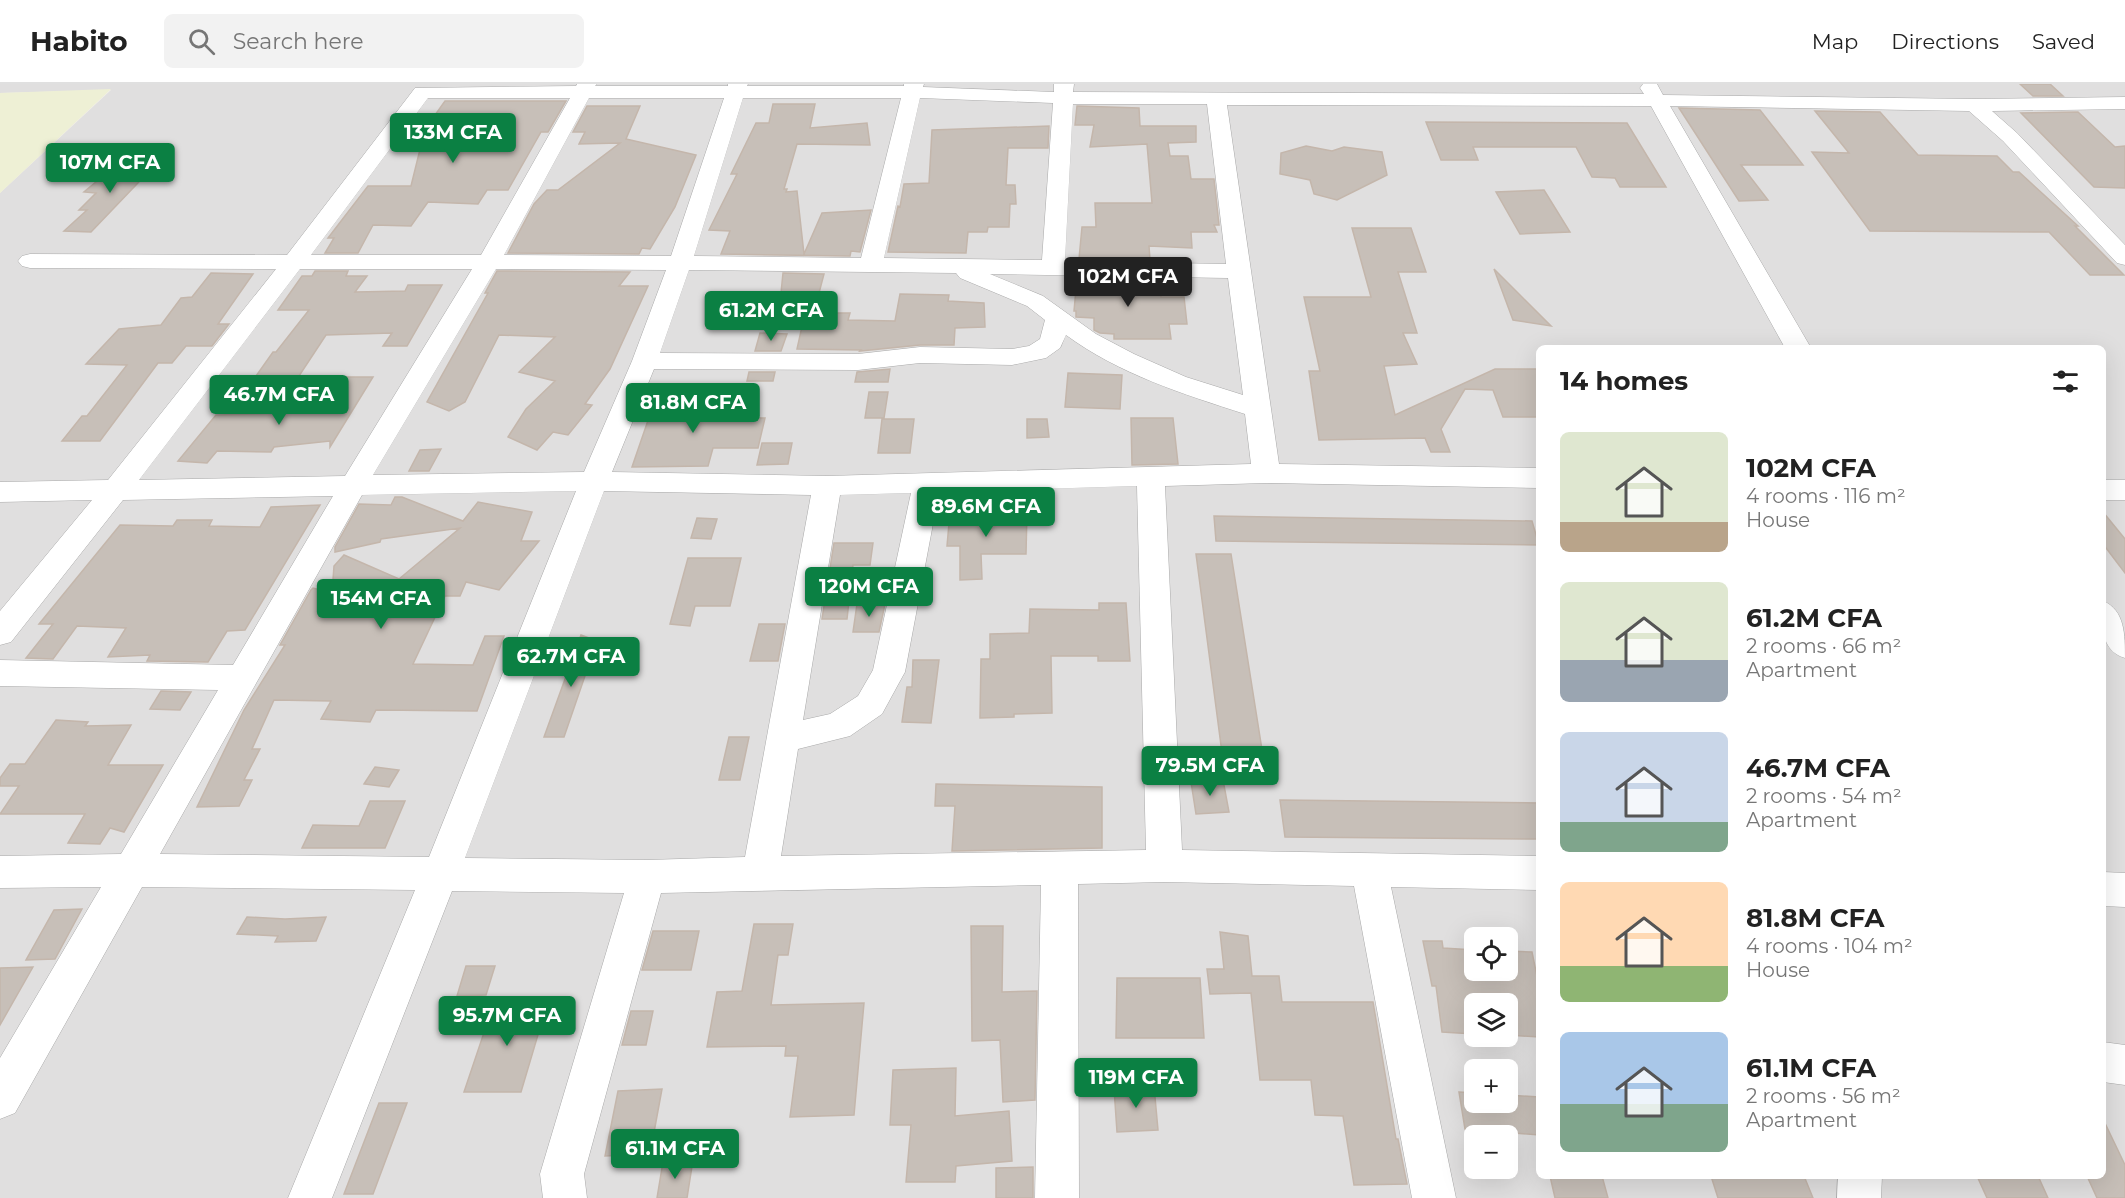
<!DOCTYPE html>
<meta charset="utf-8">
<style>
body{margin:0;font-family:Montserrat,sans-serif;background:#f2f2f2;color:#222;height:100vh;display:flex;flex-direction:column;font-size:22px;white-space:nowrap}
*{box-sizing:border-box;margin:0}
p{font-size:20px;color:#767676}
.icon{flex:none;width:33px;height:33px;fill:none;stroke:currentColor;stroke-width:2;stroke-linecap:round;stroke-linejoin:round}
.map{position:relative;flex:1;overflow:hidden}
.sheet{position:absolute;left:1536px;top:261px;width:570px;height:834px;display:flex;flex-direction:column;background:#fff;border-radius:9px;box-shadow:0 6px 24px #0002}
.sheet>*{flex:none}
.controls{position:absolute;left:1464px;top:843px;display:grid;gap:12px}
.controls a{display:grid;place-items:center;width:54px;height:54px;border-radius:9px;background:#fff;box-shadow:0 6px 24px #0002;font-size:30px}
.price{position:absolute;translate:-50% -51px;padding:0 14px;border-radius:6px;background:#0b8043;color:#fff;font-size:20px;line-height:39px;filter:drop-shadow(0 2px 3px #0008)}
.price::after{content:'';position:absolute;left:50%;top:36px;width:18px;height:14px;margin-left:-9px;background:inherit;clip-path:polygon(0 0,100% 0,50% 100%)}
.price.on{background:#222;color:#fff}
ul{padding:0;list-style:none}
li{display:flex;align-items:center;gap:18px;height:150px;padding:0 24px}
li span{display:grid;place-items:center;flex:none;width:168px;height:120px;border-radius:9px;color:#555}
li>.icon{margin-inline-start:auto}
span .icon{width:72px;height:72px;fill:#fffc;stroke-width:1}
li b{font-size:26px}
h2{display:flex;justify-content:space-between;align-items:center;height:72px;padding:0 24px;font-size:26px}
header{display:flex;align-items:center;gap:36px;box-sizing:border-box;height:84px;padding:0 30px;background:#fff;border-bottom:2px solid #e0e0e0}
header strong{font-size:28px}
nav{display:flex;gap:33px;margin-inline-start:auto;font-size:21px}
.search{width:420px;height:54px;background:#f2f2f2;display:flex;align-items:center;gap:15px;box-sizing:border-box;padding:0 21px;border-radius:9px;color:#767676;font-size:22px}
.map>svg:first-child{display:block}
.residential{fill:#e0dfdf;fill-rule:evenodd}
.farmland{fill:#eef0d5}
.building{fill:#c7bfb8;stroke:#c4b6ab;stroke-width:1.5}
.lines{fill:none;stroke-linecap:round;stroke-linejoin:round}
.minor-casing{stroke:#a9a9a9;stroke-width:1}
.minor{fill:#fff;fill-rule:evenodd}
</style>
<header>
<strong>Habito</strong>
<div class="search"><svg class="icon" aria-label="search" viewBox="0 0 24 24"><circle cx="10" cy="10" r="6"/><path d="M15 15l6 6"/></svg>Search here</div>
<nav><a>Map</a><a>Directions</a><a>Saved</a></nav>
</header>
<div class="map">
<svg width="2125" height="1114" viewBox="0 0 2125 1114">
<rect width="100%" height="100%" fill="#f2efe9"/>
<!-- residential -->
<path class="residential" d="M 0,0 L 2125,0 L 2125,1114 L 0,1114 L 0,109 L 111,6 L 0,9 ZM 1539,264 L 2103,264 L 2103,1092 L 1539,1092 ZM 1474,854 L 1508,854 L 1508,886 L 1474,886 ZM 1474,920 L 1508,920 L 1508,952 L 1474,952 ZM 1474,986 L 1508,986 L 1508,1018 L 1474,1018 ZM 1474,1052 L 1508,1052 L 1508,1084 L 1474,1084 Z"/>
<!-- farmland -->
<path class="farmland" d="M 111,5 L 0,109 L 0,9 Z"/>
<!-- building -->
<path class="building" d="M 2020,0 L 2050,0 L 2063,12 L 2033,12 Z
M 445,17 L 566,17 L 548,48 L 541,48 L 508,106 L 487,106 L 478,120 L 428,118 L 411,142 L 373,141 L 358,169 L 325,169 L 334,154 L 328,154 L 368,102 L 411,102 L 425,45 Z
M 773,20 L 815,20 L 810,44 L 867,39 L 870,61 L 797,60 L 784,105 L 787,105 L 786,108 L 797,107 L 804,170 L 822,129 L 871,126 L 860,168 L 851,167 L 850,172 L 721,170 L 730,147 L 709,146 L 737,90 L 731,90 L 756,39 L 769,39 Z
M 587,22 L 640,22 L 626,55 L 696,71 L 675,123 L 650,165 L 642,164 L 639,170 L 508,169 L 534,120 L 547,106 L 558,106 L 620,59 L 579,60 L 585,48 L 573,48 Z
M 1077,22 L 1139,24 L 1140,42 L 1196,42 L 1196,58 L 1168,59 L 1170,72 L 1188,72 L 1191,95 L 1214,95 L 1219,141 L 1214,141 L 1217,148 L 1191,148 L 1192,164 L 1149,162 L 1150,176 L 1079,175 L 1082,143 L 1096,143 L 1095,119 L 1152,119 L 1147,60 L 1090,63 L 1094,41 L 1075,41 Z
M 1679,24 L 1760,26 L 1803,81 L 1741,81 L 1768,116 L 1739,117 Z
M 1815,27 L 1880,28 L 1918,71 L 1997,72 L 2013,88 L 2019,88 L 2078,142 L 2075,142 L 2124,191 L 2090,191 L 2049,148 L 1870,147 L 1812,68 L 1849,69 Z
M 2078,28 L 2115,63 L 2125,62 L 2125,104 L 2094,103 L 2021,29 Z
M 1426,38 L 1627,39 L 1666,103 L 1620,103 L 1615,94 L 1592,93 L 1576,63 L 1473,63 L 1478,76 L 1441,76 Z
M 1049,42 L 1048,64 L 1008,64 L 1006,101 L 1015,101 L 1016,120 L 1010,120 L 1009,143 L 988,143 L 987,148 L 968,148 L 966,169 L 888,168 L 898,122 L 900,123 L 904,100 L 929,99 L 932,46 Z
M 1306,62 L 1332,67 L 1344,63 L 1382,68 L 1387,91 L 1337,116 L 1314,110 L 1310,96 L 1280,90 L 1281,69 Z
M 120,78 L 158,78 L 91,148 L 64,147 L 87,126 L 79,126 L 96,109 L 84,108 Z
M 1544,106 L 1570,148 L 1520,150 L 1496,108 Z
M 1352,144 L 1411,144 L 1426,188 L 1398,188 L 1417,249 L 1403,249 L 1417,280 L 1384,282 L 1395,331 L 1495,285 L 1539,285 L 1539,333 L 1503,333 L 1493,306 L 1465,305 L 1441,345 L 1450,368 L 1431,368 L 1425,354 L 1319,356 L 1309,287 L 1320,287 L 1304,213 L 1371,213 Z
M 1494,185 L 1551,242 L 1513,236 Z
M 315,187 L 348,187 L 346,192 L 367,192 L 355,208 L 405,207 L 408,201 L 442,201 L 407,262 L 383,262 L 392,249 L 326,251 L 299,292 L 256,292 L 273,268 L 276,268 L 309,226 L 278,226 L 302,192 L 312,192 Z
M 497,187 L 630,188 L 619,202 L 648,202 L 610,285 L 585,320 L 592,321 L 568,351 L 553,348 L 537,366 L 508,353 L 526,325 L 555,297 L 519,288 L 555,253 L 499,251 L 465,318 L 449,327 L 427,318 L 488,209 L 485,209 Z
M 211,189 L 253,190 L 218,240 L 229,240 L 212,262 L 186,262 L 172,279 L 158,279 L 100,357 L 62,357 L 82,332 L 87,332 L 127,281 L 86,280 L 119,245 L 161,241 L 181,214 L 192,213 Z
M 783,189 L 824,190 L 819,209 L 781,209 Z
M 1077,194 L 1151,195 L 1151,203 L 1160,203 L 1161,213 L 1184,213 L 1187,240 L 1169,240 L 1171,255 L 1114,255 L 1114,250 L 1100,249 L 1094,246 L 1094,234 L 1076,233 L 1076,227 L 1074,227 Z
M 900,210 L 949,211 L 948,217 L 984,219 L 985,243 L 955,244 L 954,261 L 920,261 L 860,267 L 861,266 L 797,265 L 805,229 L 850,229 L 848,236 L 895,237 Z
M 760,249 L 787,250 L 781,267 L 755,267 Z
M 890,285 L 888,298 L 855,298 L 857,288 Z
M 749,288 L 775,288 L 773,297 L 747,297 Z
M 1068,289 L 1122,291 L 1120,325 L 1065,323 Z
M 330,293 L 373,293 L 330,363 L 330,357 L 274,363 L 271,368 L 217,367 L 207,379 L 178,377 L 216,331 L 330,328 Z
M 869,308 L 888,308 L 884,334 L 865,334 Z
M 691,314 L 721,315 L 715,334 L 765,334 L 758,364 L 713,364 L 708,382 L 632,383 L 654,319 L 689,319 Z
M 1131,334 L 1173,334 L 1178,380 L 1132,381 Z
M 882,335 L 914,335 L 910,369 L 878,369 Z
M 1027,335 L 1047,335 L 1049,353 L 1027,354 Z
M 762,359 L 792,359 L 788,380 L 757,381 Z
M 441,365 L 429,387 L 409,387 L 420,366 Z
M 395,413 L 402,413 L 463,437 L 478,418 L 532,428 L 521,457 L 539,457 L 499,506 L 466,498 L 460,512 L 445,512 L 413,580 L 473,581 L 485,552 L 504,552 L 477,627 L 376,626 L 370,638 L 321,635 L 331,617 L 274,616 L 252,665 L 260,665 L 244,696 L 252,696 L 239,722 L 197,723 L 244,626 L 285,561 L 280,561 L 311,506 L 313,504 L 332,509 L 334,482 L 344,471 L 399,495 L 460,444 L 381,455 L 380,458 L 335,468 L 335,463 L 359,420 L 391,421 Z
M 320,421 L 245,546 L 227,547 L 208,578 L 147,577 L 150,571 L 108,573 L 126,544 L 77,542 L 53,575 L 26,574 L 53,540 L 39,540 L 120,441 L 173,442 L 177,436 L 212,436 L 209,442 L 260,443 L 271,423 Z
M 950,428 L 1027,428 L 1026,470 L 981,470 L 982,495 L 960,496 L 960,462 L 947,462 Z
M 2103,428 L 2125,455 L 2125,489 L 2103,460 Z
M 1214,432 L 1532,437 L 1539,461 L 1216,457 Z
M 697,434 L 717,435 L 711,455 L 691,454 Z
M 834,459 L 873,459 L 870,481 L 853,481 L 847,535 L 822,535 Z
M 1196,470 L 1231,470 L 1266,691 L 1225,692 Z
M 688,474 L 741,474 L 730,522 L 695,522 L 690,542 L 670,540 Z
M 1099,519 L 1126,519 L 1130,577 L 1098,577 L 1098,572 L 1051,572 L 1052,629 L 1014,630 L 1014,633 L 980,634 L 981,575 L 990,575 L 990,550 L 1029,549 L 1030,525 L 1099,526 Z
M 857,520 L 885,520 L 879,548 L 853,548 Z
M 759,540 L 785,540 L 778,577 L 750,577 Z
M 581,551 L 597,557 L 564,653 L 544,653 Z
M 913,576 L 939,576 L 931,639 L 902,638 L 907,603 L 912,603 Z
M 161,607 L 191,608 L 180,626 L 150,625 Z
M 56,636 L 88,638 L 85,642 L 131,641 L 108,681 L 163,681 L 124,748 L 110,744 L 100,760 L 68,759 L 85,730 L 0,730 L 19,702 L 0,702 L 0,694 L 10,680 L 25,680 Z
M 729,653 L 749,653 L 740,696 L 719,696 Z
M 375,683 L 399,686 L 389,703 L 364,700 Z
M 1223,696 L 1229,728 L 1196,730 L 1191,698 Z
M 936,700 L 1102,703 L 1102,764 L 952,767 L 955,722 L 935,722 Z
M 1280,716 L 1539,719 L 1539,755 L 1285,753 Z
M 370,717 L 405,717 L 385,764 L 302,764 L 313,741 L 359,742 Z
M 82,825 L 55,875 L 26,876 L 54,826 Z
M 247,833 L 285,835 L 326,833 L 316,857 L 275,858 L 278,852 L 237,850 Z
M 754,840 L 793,840 L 788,871 L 778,871 L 771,921 L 864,919 L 854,1031 L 790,1033 L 798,972 L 785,972 L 786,962 L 707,963 L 717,908 L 742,907 Z
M 971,842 L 1003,842 L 1002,908 L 1037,907 L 1035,1016 L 1003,1018 L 1000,956 L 972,957 Z
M 653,847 L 699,847 L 691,886 L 642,886 Z
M 1220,848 L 1248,852 L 1252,892 L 1279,892 L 1282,918 L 1373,918 L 1396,1055 L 1398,1055 L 1407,1100 L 1354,1101 L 1343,1032 L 1315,1031 L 1311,996 L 1260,996 L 1251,909 L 1210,910 L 1207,885 L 1224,885 Z
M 1423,857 L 1442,857 L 1443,864 L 1474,866 L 1474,886 L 1508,886 L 1508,867 L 1532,868 L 1539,902 L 1539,953 L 1508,951 L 1508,920 L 1474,920 L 1474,950 L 1442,948 L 1436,902 L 1432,902 Z
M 466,882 L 495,882 L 486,911 L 457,912 Z
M 33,883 L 0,941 L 0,884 Z
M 1117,894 L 1200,894 L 1204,954 L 1116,954 Z
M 495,916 L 548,917 L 521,1008 L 464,1008 Z
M 631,927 L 653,927 L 646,961 L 622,961 Z
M 956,984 L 955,1032 L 1009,1027 L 1012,1077 L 956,1082 L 955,1098 L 906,1098 L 911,1041 L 890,1041 L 893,986 Z
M 1154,1002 L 1158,1046 L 1117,1048 L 1114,1004 Z
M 662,1005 L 650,1070 L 605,1072 L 618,1007 Z
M 1459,1008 L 1474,1009 L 1474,1018 L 1508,1018 L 1508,1011 L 1539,1013 L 1539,1051 L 1465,1045 Z
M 379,1019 L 407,1019 L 373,1110 L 344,1110 Z
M 2103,1035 L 2125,1081 L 2125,1114 L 2097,1114 L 2087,1092 L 2103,1092 Z
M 693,1076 L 687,1114 L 657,1114 L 663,1078 Z
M 1033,1083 L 1033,1114 L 996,1114 L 996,1084 Z
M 1550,1092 L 1602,1092 L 1608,1114 L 1555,1114 Z
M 1711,1092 L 1804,1092 L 1813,1114 L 1718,1114 Z
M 1977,1092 L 2038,1092 L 2048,1114 L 1987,1114 Z"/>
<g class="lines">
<!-- minor casing -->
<g class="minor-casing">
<path id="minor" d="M 577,0 L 597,0 L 595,2 L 728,2 L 728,0 L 748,0 L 747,2 L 904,2 L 904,0 L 924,0 L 923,3 L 1054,8 L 1054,0 L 1074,0 L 1073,8 L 1644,10 L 1640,4 L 1643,0 L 1657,0 L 1663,11 L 1974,15 L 2125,13 L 2125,25 L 1992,27 L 2017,49 L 2125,161 L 2125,181 L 2117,179 L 2003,57 L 1969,27 L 1670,22 L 1811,264 L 1785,264 L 1651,22 L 1227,21 L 1279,380 L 1539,384 L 1539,404 L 1266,399 L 1165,402 L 1182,766 L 1539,772 L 1539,806 L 1391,803 L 1456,1114 L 1412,1114 L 1354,802 L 1165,798 L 1078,800 L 1079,1114 L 1035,1114 L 1041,801 L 661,809 L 584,1090 L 587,1114 L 543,1114 L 540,1090 L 624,809 L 452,807 L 332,1114 L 288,1114 L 415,806 L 142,803 L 15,1029 L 0,1035 L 0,974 L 101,803 L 0,804 L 0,772 L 121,770 L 218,606 L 0,602 L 0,576 L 233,581 L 333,412 L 123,416 L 11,558 L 0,561 L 0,527 L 92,416 L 0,418 L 0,398 L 108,396 L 276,185 L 30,184 L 22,182 L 18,177 L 22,172 L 30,170 L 287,171 L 415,4 L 576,2 ZM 428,14 L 570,14 L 481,171 L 311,171 ZM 589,14 L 724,14 L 671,172 L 504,171 ZM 743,14 L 901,14 L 861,174 L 694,172 ZM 920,14 L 1053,19 L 1042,176 L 884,174 ZM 1073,20 L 1207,20 L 1226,180 L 1065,177 ZM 300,185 L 472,185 L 345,392 L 139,396 ZM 496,185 L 666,186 L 632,277 L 584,388 L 373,391 ZM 689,186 L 956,189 L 960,194 L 1027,222 L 1045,236 L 1040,255 L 1029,262 L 1012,265 L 920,263 L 858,270 L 660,269 ZM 990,190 L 1228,194 L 1243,311 L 1186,293 L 1134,270 L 1096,250 L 1043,212 ZM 1066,251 C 1119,290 1183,310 1245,330 L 1251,380 L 827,392 L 612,388 L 654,285 L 858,286 L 920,279 L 1012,281 L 1046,274 L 1060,264 ZM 1137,402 L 1146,766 L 781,772 L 798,665 L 850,652 L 882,630 L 900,597 L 905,588 L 939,408 ZM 576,407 L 429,773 L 160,770 L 362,411 ZM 604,407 L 811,411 L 745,773 L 647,776 L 465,774 ZM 911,409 L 873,586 L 858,612 L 830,630 L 803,636 L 840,411 Z
M 2103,396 L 2125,396 L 2125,416 L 2103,416 Z
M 2103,517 C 2125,526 2125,551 2125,574 C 2099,566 2103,540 2103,517 Z
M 2103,788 L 2125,789 L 2125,823 L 2103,822 Z
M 2103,958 L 2125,961 L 2125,1001 L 2103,998 Z
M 1838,1092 L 1882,1092 L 1881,1114 L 1837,1114 Z"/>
</g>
<!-- minor -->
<use href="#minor" class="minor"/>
</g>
</svg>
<div class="controls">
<a><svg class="icon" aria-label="locate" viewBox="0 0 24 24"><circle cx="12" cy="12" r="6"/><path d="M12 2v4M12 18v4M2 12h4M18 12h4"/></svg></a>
<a><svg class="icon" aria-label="layers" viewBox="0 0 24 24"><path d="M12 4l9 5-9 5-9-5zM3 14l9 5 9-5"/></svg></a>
<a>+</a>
<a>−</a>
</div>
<b class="price" style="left:453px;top:80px">133M CFA</b>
<b class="price" style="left:110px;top:110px">107M CFA</b>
<b class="price on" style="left:1128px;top:224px">102M CFA</b>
<b class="price" style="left:771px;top:258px">61.2M CFA</b>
<b class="price" style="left:279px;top:342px">46.7M CFA</b>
<b class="price" style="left:693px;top:350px">81.8M CFA</b>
<b class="price" style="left:986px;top:454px">89.6M CFA</b>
<b class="price" style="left:869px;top:534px">120M CFA</b>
<b class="price" style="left:381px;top:546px">154M CFA</b>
<b class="price" style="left:571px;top:604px">62.7M CFA</b>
<b class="price" style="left:1210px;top:713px">79.5M CFA</b>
<b class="price" style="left:507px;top:963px">95.7M CFA</b>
<b class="price" style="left:1136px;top:1025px">119M CFA</b>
<b class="price" style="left:675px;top:1096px">61.1M CFA</b>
<section class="sheet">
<h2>14 homes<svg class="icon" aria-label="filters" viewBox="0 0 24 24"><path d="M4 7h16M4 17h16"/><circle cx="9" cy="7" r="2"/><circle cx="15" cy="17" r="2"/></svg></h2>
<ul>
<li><span style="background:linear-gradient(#dfe7d0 75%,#b9a48a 0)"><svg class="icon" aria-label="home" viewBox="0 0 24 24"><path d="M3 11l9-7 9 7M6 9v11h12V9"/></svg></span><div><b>102M CFA</b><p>4 rooms · 116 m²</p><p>House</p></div></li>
<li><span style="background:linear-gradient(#dfe7d0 65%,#9aa5b1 0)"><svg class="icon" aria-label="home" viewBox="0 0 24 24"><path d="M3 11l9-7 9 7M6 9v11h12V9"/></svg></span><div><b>61.2M CFA</b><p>2 rooms · 66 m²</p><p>Apartment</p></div></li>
<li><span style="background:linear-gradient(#c9d6e8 75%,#7fa58c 0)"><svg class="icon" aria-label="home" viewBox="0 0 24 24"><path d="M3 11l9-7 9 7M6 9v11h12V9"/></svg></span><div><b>46.7M CFA</b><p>2 rooms · 54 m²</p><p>Apartment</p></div></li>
<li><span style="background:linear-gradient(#ffd9b3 70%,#8fb573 0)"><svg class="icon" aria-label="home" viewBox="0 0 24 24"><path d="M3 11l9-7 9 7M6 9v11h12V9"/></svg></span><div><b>81.8M CFA</b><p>4 rooms · 104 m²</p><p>House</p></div></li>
<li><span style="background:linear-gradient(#a9c7e8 60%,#7fa58c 0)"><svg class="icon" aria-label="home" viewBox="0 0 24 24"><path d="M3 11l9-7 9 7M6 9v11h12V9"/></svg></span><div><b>61.1M CFA</b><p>2 rooms · 56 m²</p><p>Apartment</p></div></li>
</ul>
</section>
</div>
